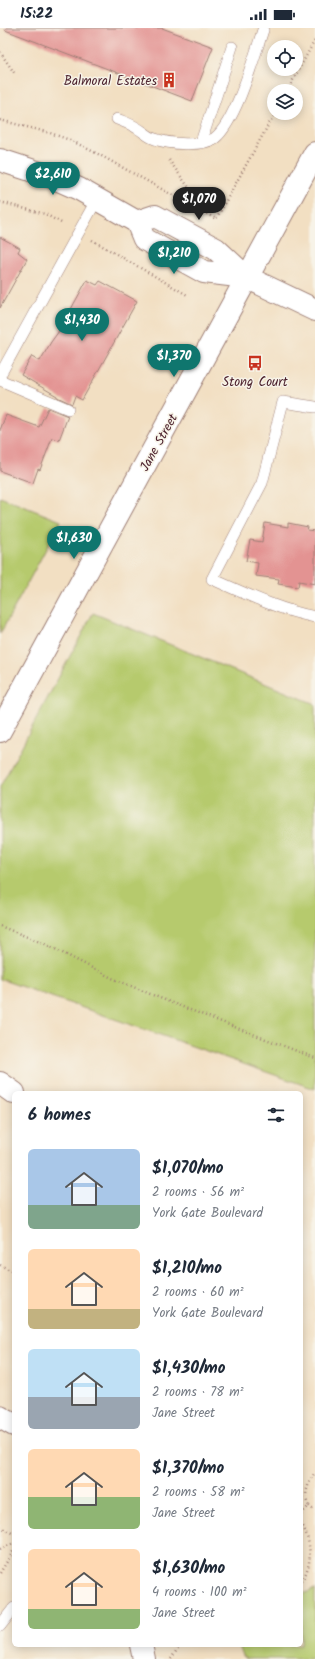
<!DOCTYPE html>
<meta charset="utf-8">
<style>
body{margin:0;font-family:Kalam,sans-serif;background:#f6f6f7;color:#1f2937;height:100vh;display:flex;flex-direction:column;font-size:15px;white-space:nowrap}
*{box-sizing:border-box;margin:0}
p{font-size:13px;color:#747a83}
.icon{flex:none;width:22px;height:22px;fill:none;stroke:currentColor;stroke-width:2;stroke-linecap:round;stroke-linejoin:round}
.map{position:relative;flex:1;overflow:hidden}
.drawer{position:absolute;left:12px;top:1063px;width:291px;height:556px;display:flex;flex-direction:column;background:#fff;border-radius:6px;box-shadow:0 2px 10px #0003}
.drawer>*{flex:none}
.tools{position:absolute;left:267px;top:12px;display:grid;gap:8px}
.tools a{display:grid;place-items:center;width:36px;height:36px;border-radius:50%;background:#fff;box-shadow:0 2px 10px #0003;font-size:20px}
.price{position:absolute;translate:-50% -34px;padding:0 9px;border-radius:14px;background:#0f766e;color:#fff;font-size:13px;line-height:26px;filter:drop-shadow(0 1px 2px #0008)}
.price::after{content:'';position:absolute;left:50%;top:24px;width:12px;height:9px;margin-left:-6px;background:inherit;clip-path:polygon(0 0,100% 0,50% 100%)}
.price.active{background:#222;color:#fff}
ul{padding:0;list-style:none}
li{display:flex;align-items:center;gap:12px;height:100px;padding:0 16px}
li span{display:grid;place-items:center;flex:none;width:112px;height:80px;border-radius:6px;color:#555}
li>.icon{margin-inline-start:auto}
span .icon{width:48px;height:48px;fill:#fffc;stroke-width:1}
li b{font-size:17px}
h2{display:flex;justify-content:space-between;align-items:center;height:48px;padding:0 16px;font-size:17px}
.status{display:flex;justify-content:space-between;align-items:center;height:28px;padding:0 20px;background:#fff;direction:ltr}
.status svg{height:11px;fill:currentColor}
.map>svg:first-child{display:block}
.green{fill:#b6ca6d;stroke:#80744c}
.building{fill:#e39392}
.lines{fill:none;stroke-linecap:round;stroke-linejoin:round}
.lane-casing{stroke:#9e7f76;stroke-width:12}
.street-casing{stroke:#9e7f76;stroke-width:24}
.secondary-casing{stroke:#9e7f76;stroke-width:24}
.path{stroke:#9e7f76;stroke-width:2.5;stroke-dasharray:1 3;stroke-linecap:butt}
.lane{stroke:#fff;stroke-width:11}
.street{stroke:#fff;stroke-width:22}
.secondary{stroke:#fff;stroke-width:22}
.labels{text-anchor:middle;stroke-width:3;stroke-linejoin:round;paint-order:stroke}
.poi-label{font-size:13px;fill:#4a1f2b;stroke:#f7f3e8;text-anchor:end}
.street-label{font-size:13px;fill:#4a1f2b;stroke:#f7f3e8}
</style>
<div class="status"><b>15:22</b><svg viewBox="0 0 49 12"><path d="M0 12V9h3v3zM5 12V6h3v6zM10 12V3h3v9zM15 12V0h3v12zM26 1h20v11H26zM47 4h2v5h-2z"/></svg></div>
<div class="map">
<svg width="315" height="1631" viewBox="0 0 315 1631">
<rect width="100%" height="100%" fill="#f7f3e8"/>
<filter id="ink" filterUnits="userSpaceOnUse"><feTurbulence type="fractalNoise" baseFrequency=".025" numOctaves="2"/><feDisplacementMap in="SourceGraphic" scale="8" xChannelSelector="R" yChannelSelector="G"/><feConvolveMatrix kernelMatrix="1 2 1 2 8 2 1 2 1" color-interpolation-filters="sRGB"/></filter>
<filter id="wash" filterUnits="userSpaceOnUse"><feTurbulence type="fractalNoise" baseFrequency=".012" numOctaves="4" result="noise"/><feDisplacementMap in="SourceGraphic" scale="16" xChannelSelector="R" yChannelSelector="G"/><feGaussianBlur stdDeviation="0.9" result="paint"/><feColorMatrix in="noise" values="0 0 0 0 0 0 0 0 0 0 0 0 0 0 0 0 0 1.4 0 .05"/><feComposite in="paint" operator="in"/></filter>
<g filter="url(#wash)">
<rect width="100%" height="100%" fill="#f2dfc2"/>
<!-- green -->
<path class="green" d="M 0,469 L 61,493 L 0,606 Z
M 93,585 L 315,676 L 315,1061 L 0,951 L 0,759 Z
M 315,1561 L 315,1631 L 245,1631 L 238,1617 L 301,1617 L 301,1567 Z"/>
<g id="blocks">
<!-- building -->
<path class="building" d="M 6,0 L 162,0 L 213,19 L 192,73 L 5,2 Z
M 0,209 L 20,220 L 18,224 L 27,231 L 0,280 Z
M 87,252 L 97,257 L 100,253 L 137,273 L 82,372 L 75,368 L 72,376 L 57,369 L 57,368 L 21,347 L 32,328 L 40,333 L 51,314 L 59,303 Z
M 48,380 L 68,388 L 59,412 L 52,410 L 40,442 L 38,441 L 33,455 L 0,443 L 0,402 L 6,387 L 39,399 Z
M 265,495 L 288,499 L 288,495 L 308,499 L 307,502 L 315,503 L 315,556 L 299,553 L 298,559 L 278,556 L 279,551 L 256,548 L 258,535 L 246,533 L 250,512 L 262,514 Z"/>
</g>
</g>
<g filter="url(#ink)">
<use href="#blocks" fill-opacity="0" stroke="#9e7f76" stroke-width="1"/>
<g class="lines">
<!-- lane casing -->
<g class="lane-casing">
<path id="lane" d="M 117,91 C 124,94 131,96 137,100 C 143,103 148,109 155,111 C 169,116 202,119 215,110 C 236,93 254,29 263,2
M 201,114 L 232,19
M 0,347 L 97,171
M 0,352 L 68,381
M 315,379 L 283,374 L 262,455 L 212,551 C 246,566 279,582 315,589
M 0,1598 L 14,1580"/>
</g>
<!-- street casing -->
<g class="street-casing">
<path id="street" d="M 0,1055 L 14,1065
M 0,1389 L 14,1397
M 141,1617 L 144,1631"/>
</g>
<!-- secondary casing -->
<g class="secondary-casing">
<path id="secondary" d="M 0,132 L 52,149 L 79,161 L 137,194 L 144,211 L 204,244 L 246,249
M 137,194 L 155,188 L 216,221 L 246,249 L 315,282
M 0,703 L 315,125"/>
</g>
<!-- path -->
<path class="path" d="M 0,24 L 15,46
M 287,63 L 315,12
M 0,92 L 50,105 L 70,112 L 98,126 L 216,191 L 275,85
M 169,132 L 207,185
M 0,174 L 45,186 L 63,196
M 92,212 L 189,268
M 0,898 L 45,916 L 112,950 L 167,973 L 315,1030
M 0,1237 L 14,1244
M 309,1478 L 315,1483
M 301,1486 L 309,1478 C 302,1467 309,1454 315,1444
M 301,1495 C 311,1511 314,1537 301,1553
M 0,1499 L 14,1506
M 0,1521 L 14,1515
M 0,1545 L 14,1522
M 171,1631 L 180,1617"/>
<!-- lane -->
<use href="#lane" class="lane"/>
<!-- street -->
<use href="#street" class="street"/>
<!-- secondary -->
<use href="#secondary" class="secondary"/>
</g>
</g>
<!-- icons -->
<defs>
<g id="building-bare" transform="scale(1.2)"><path d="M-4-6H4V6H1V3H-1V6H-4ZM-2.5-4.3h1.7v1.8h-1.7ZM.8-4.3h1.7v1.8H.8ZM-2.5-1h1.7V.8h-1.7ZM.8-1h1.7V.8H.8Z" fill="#c8321e" stroke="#f7f3e8" stroke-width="2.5" paint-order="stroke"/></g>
<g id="bus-bare" transform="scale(1.2)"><path d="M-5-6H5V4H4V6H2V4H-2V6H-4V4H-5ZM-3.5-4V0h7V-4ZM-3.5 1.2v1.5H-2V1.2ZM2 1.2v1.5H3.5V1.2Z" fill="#c8321e" stroke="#f7f3e8" stroke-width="2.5" paint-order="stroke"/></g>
</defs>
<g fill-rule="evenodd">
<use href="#building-bare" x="169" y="52"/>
<use href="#bus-bare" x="255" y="335"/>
</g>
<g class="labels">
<!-- poi labels -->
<g class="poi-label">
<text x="157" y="57">Balmoral Estates</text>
<text x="255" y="358" text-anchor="middle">Stong Court</text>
</g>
<!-- street labels -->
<g class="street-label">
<text transform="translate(158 414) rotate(-61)" y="5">Jane Street</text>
</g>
</g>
</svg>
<div class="tools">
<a><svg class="icon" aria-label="locate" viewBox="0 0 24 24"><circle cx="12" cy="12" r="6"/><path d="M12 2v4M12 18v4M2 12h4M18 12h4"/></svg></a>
<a><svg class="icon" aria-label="layers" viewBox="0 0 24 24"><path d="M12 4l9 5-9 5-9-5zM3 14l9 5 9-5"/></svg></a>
</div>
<b class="price" style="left:53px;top:168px">$2,610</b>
<b class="price active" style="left:199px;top:193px">$1,070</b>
<b class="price" style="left:174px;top:247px">$1,210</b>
<b class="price" style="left:82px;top:314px">$1,430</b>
<b class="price" style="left:174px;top:350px">$1,370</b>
<b class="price" style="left:74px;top:532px">$1,630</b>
<section class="drawer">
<h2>6 homes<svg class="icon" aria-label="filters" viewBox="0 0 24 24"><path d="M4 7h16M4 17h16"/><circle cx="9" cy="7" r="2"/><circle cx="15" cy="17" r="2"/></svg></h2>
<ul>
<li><span style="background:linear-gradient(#a9c7e8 70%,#7fa58c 0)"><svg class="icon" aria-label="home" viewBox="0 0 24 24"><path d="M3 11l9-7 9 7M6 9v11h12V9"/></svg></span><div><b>$1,070/mo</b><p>2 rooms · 56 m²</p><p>York Gate Boulevard</p></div></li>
<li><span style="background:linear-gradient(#ffd9b3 75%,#c2b280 0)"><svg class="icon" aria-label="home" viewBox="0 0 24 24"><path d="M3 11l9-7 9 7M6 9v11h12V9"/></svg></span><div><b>$1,210/mo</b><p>2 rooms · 60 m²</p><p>York Gate Boulevard</p></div></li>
<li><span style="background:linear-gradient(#bfe0f5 60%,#9aa5b1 0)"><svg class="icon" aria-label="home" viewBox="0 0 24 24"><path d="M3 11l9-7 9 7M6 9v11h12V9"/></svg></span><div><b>$1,430/mo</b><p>2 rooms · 78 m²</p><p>Jane Street</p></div></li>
<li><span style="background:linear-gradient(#ffd9b3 60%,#8fb573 0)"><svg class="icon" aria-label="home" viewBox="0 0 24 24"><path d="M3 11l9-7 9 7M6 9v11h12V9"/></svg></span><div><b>$1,370/mo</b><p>2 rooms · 58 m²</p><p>Jane Street</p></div></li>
<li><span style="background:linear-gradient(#ffd9b3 75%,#8fb573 0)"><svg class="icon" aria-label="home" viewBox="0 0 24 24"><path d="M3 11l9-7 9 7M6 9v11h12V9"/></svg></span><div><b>$1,630/mo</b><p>4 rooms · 100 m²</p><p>Jane Street</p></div></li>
</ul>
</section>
</div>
